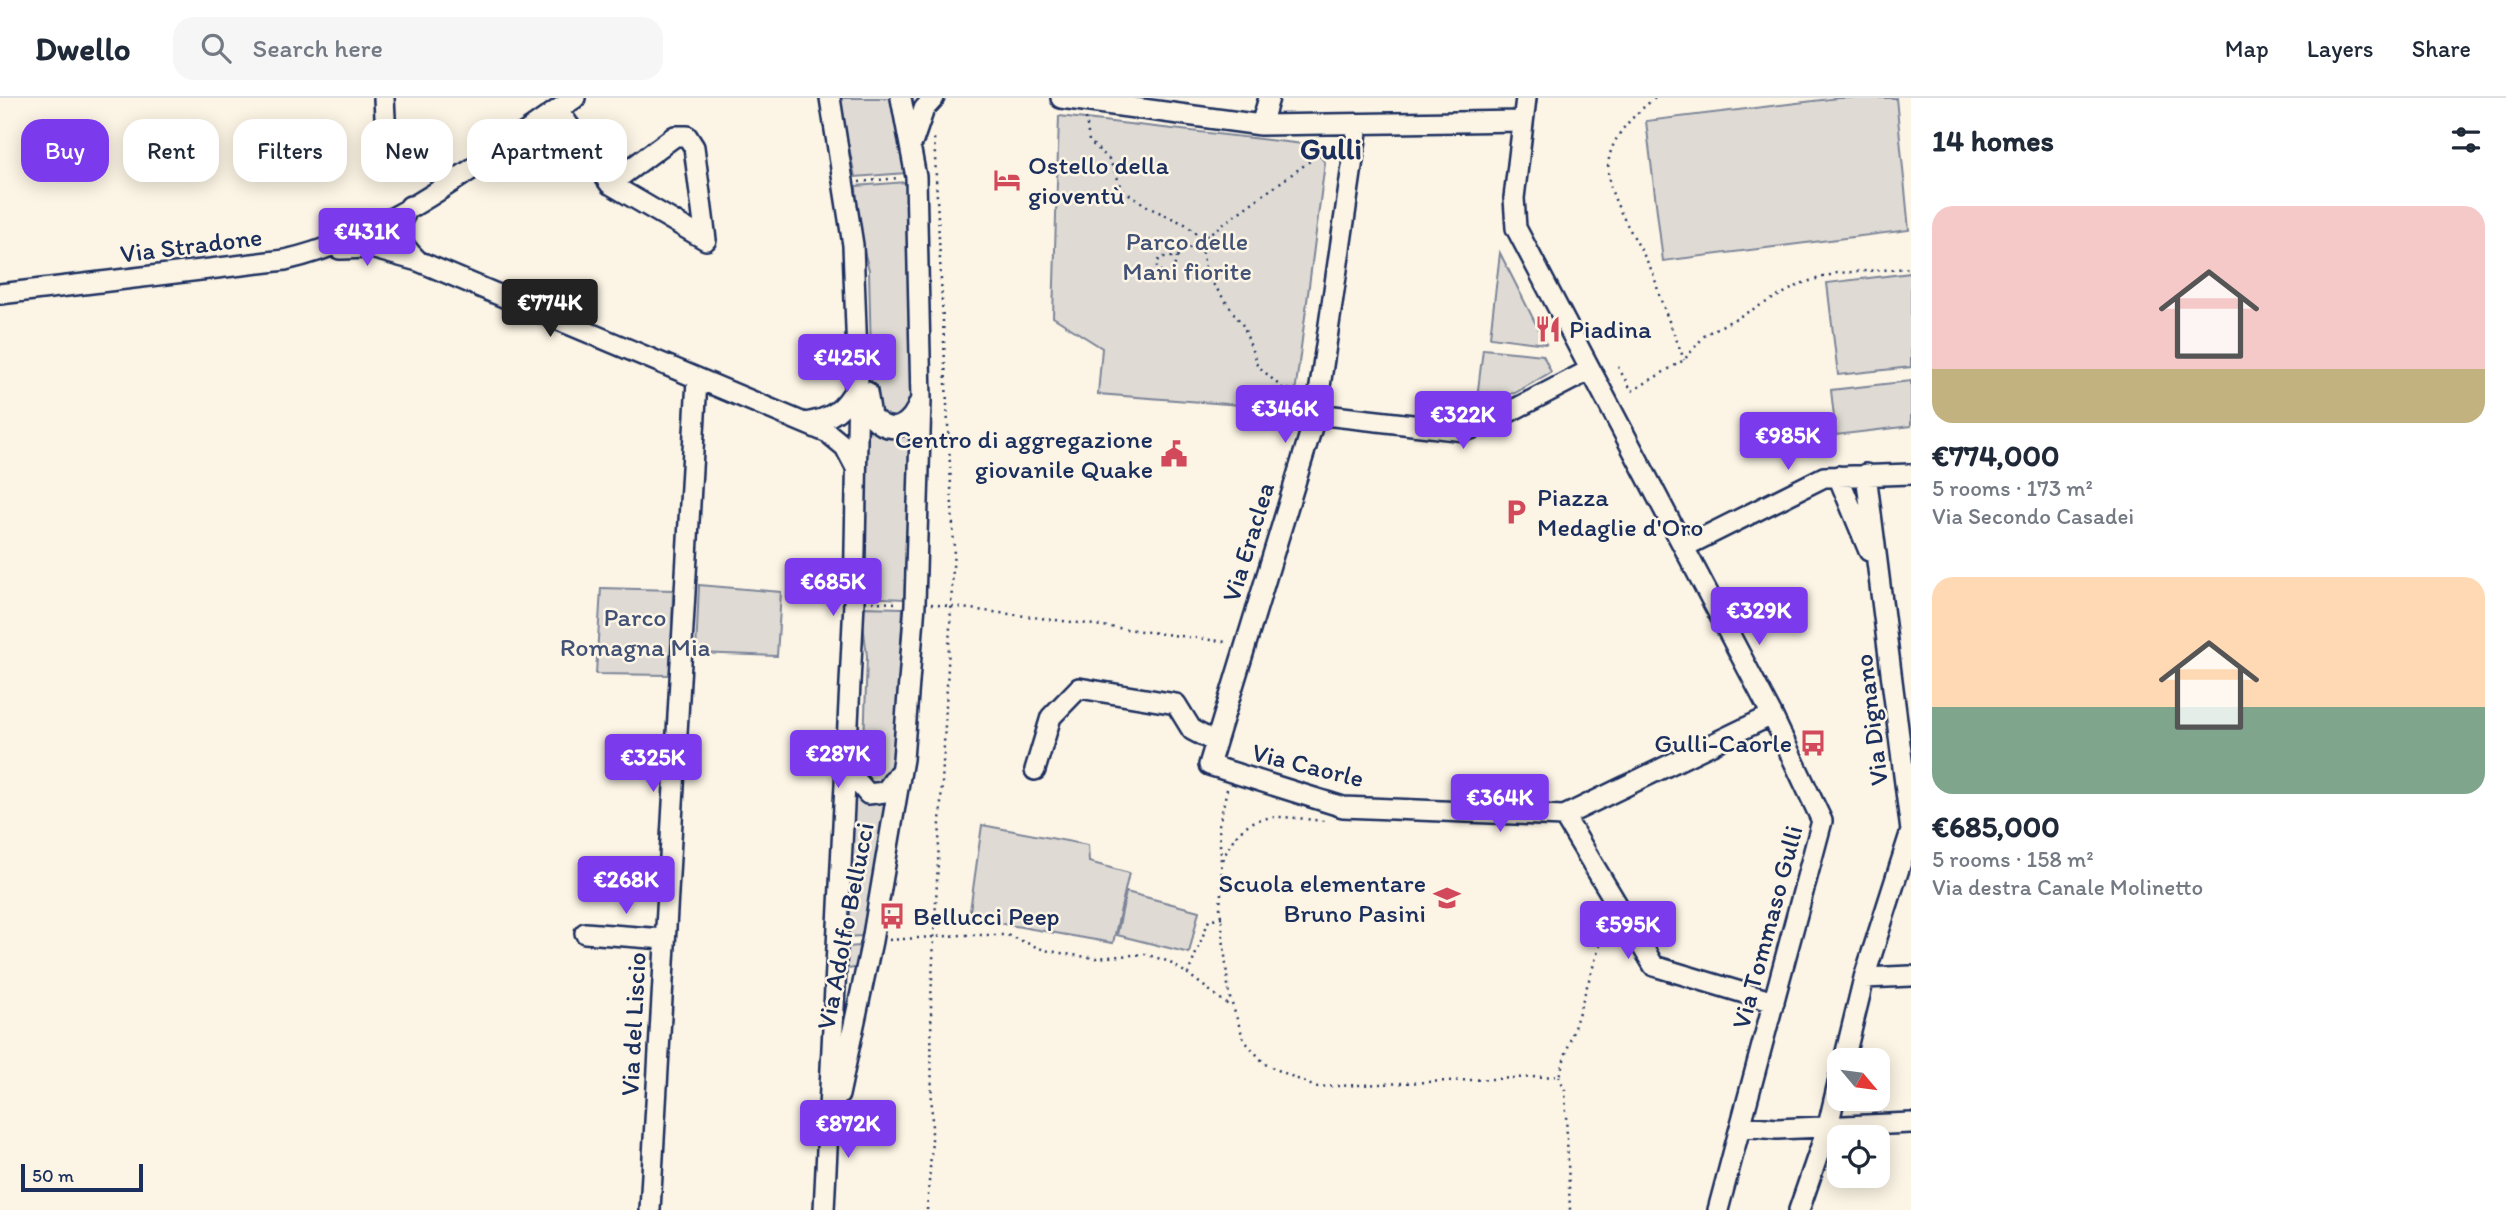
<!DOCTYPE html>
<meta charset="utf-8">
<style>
body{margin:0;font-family:Itim,sans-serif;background:#f6f6f7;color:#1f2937;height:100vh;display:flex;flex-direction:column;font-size:26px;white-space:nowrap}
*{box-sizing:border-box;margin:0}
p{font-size:23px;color:#747a83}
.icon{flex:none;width:38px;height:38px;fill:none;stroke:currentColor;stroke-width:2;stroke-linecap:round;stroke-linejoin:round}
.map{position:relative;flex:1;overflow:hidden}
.panel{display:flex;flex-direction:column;background:#fff;width:595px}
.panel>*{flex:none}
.guide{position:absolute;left:21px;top:21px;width:665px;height:63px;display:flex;gap:14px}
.needle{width:46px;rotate:119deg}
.controls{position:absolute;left:1827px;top:950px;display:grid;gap:14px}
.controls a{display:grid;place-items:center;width:63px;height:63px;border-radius:14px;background:#fff;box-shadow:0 4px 18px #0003;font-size:35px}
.scale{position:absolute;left:21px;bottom:18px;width:122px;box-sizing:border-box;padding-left:7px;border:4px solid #1b2f5e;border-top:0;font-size:19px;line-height:24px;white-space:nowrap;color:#1b2f5e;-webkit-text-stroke:5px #fcf5e5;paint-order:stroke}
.price{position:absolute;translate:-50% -60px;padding:0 16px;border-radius:7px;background:#7c3aed;color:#fff;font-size:23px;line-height:46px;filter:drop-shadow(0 2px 4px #0008)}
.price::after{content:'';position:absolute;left:50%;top:42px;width:21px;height:16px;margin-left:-10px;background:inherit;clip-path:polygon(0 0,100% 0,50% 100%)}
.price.on{background:#222;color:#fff}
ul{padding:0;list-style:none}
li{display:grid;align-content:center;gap:14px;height:371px;padding:0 21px}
li span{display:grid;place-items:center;height:217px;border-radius:21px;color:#555}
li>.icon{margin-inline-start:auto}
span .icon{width:126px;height:126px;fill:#fffc;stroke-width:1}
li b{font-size:30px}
h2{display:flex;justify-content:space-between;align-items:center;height:84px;padding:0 21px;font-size:30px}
.chip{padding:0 24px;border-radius:21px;background:#fff;box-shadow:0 4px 18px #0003;font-size:24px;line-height:63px}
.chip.on{background:#7c3aed;color:#fff}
header{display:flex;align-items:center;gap:42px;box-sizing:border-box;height:98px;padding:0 35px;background:#fff;border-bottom:2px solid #e0e1e3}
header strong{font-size:33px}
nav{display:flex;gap:38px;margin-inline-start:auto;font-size:24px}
.search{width:490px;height:63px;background:#f6f6f7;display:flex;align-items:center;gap:18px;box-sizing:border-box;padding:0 24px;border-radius:21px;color:#747a83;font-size:26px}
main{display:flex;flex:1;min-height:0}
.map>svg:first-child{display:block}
.green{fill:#dfdbd4;stroke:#7d8599;stroke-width:2}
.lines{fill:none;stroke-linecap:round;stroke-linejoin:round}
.minor-casing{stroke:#1b2f5e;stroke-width:24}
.path{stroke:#1b2f5e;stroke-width:2.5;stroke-dasharray:2 5;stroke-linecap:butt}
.minor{stroke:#fcf5e5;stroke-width:19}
.labels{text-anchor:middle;stroke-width:5;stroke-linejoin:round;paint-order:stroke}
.poi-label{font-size:26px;fill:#1b2f5e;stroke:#fcf5e5;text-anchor:start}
.park-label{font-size:26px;fill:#425176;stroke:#fcf5e5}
.street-label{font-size:26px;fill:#1b2f5e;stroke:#fcf5e5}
.quarter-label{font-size:30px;font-weight:bold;fill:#1b2f5e;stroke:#fcf5e5}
</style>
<header>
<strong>Dwello</strong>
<div class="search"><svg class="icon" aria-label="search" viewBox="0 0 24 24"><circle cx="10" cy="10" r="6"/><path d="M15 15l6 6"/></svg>Search here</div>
<nav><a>Map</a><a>Layers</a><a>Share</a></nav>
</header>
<main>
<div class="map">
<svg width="1911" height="1112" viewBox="0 0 1911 1112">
<rect width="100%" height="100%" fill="#fcf5e5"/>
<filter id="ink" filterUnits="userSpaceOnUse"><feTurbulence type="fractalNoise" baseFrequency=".0143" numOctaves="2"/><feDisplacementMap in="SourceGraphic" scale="14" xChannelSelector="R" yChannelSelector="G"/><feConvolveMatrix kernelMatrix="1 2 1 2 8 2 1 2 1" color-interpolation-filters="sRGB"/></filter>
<g filter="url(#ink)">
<!-- green -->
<path class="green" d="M 839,0 L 893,0 L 906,75 L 855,79 Z
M 1838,0 L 1896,0 L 1909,132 L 1663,163 L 1646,23 Z
M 1059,18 L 1312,47 L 1325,65 L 1293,311 L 1098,296 L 1102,250 L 1053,219 Z
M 906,84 L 912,301 L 907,313 L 892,322 L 877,313 L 872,304 L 869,172 L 858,130 L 856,88 Z
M 1500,155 L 1546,246 L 1490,239 Z
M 1911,175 L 1911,269 L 1838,277 L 1827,185 Z
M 1483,251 L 1543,257 L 1551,274 L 1515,295 L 1477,300 Z
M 1911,283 L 1911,328 L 1836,337 L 1831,292 Z
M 866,326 C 882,341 895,345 913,330 L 904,501 L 863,499 Z
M 699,487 L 781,494 L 777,558 L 696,555 Z
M 601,490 L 673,492 L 671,577 L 596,576 Z
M 861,509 L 903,510 L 893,678 L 887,684 L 874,686 L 863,676 L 867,558 Z
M 854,695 L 877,705 L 888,701 L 862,838 L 845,839 Z
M 982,727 L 1088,747 L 1089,764 L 1129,775 L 1113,845 L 969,820 Z
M 1126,794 L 1199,813 L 1189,855 L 1117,837 Z
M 859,848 L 857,869 L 850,871 L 845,867 L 847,849 Z"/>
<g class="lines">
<!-- minor casing -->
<g class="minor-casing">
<path id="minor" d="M 384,0 L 386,38
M 1061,0 L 1261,27 L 1523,23
M 1526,0 L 1514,100 L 1516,130 L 1772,617 L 1822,723 L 1718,1112
M 558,12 L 610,86 L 706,142 L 694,49 L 687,38 L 675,38 L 610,86
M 1261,27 L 1269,0
M 1358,27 L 1316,316 L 1209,667 L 1343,709 L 1564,718 L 1772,617
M 913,43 L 924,11 L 934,0
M 410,108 C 393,132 398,144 418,163
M 340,151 L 371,150 L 418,163 L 828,335 L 845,349 L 855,368
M 0,196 L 285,162 C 389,139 487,59 575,0
M 867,294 L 871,318 C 892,340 911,328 920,303
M 1316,316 L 1465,333 L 1488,325 L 1590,272
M 805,325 C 832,321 844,312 857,288
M 1838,378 L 1869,453
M 1684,449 L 1824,379 L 1911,376
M 855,664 L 856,682 L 868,696 L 885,694 L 898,676
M 1035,672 L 1051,619 L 1079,590 L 1176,606 L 1192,632 L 1215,644
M 1564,718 L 1654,868 L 1774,904
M 585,835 L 664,841
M 1864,880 L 1911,878
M 1844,962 L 1864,880 L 1911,733 L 1866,376
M 839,997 L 872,843 L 903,661 L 915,506 L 921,302 L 916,79 L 901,0
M 1742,1028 L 1777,1031 L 1911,1025
M 650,1112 L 697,282
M 824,1112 L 854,504 L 858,286 L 853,147 L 830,0
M 1799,1112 L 1828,1028 L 1839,981"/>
</g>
<!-- path -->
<path class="path" d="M 1655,0 C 1574,63 1615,99 1651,171 C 1656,181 1657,192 1661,202 C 1668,222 1677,242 1684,262
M 1086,20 L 1089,43 L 1109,61 L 1123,92 L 1150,110 L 1187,127 L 1196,136 L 1202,150 L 1206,176 L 1244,229 L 1257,267 L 1282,290 L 1301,294
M 859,84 L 898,80
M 1177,159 L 1173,173 L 1168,177 L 1157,171 L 1157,164 L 1162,159 L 1177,159 L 1317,58
M 1618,269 L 1632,293 L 1684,262 L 1706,236 L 1803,185 L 1837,175 L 1911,170
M 872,504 L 897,505
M 931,506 L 1227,544
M 1227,691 L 1219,727 L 1222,782 L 1220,809 L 1229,897 L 1244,942 L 1265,966 L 1315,989 L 1559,978 L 1607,824
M 1223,762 C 1243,709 1276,718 1324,723
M 1222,819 L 1209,822 L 1188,876 L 1231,909
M 889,842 L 962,837 L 1007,837 L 1044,852 L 1072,857 L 1096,860 L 1145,856 L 1167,863 L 1188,876
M 1559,978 L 1565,992 L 1570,1112
M 927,1112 L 932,1042 L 931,901 L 954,450 L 934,38"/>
<!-- minor -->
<use href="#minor" class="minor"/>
</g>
</g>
<!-- icons -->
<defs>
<g id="hotel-bare" transform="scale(2.1)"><path d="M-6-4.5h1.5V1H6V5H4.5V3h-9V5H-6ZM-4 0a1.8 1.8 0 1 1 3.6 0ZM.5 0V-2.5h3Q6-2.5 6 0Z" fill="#d1495b" stroke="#fcf5e5" stroke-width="2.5" paint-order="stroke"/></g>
<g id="restaurant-bare" transform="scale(2.1)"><path d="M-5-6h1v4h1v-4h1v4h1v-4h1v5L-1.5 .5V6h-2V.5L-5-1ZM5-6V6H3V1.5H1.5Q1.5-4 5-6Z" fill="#d1495b" stroke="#fcf5e5" stroke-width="2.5" paint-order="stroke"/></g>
<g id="civic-bare" transform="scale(2.1)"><path d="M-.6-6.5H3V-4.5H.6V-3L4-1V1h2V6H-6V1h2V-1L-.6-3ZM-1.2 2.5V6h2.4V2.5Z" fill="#d1495b" stroke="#fcf5e5" stroke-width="2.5" paint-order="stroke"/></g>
<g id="parking-bare" transform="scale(2.1)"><path d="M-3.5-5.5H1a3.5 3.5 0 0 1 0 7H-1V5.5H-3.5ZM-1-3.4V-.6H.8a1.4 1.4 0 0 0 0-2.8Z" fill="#d1495b" stroke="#fcf5e5" stroke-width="2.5" paint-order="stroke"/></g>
<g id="bus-bare" transform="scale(2.1)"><path d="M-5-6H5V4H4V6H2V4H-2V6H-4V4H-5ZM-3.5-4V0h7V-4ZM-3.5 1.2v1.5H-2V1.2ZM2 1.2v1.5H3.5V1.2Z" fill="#d1495b" stroke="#fcf5e5" stroke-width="2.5" paint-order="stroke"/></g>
<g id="school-bare" transform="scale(2.1)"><path d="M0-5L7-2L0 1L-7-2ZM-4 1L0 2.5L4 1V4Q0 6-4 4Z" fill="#d1495b" stroke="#fcf5e5" stroke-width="2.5" paint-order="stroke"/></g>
</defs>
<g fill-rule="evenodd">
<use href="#hotel-bare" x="1007" y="82"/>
<use href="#restaurant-bare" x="1548" y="231"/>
<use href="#civic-bare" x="1174" y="356"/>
<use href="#parking-bare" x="1516" y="414"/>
<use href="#bus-bare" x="1813" y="645"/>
<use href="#school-bare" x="1447" y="800"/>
<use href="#bus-bare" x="892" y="818"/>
</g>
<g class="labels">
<!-- poi labels -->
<g class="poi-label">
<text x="1028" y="76">Ostello della<tspan x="1028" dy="30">gioventù</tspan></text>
<text x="1569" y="240">Piadina</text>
<text x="1153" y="350" text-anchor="end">Centro di aggregazione<tspan x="1153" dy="30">giovanile Quake</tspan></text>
<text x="1537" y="408">Piazza<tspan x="1537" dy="30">Medaglie d'Oro</tspan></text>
<text x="1792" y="654" text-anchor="end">Gulli-Caorle</text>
<text x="1426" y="794" text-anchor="end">Scuola elementare<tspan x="1426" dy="30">Bruno Pasini</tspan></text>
<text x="913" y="827">Bellucci Peep</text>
</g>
<!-- park labels -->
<g class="park-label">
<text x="1187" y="152">Parco delle<tspan x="1187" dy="30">Mani fiorite</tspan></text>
<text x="635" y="528">Parco<tspan x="635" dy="30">Romagna Mia</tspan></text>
</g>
<!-- street labels -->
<g class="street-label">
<text transform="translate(191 147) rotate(-7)" y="9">Via Stradone</text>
<text transform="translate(1248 444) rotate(-73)" y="9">Via Eraclea</text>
<text transform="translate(1871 622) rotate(-97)" y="9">Via Dignano</text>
<text transform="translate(1308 667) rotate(14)" y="9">Via Caorle</text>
<text transform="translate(845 828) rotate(-79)" y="9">Via Adolfo Bellucci</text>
<text transform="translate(1767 829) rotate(-75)" y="9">Via Tommaso Gulli</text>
<text transform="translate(633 926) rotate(-87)" y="9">Via del Liscio</text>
</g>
<!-- quarter labels -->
<g class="quarter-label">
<text x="1331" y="61">Gulli</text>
</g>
</g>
</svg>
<div class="controls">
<a><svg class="needle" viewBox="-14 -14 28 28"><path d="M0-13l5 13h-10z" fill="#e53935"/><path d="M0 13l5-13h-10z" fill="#747a83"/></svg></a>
<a><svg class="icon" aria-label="locate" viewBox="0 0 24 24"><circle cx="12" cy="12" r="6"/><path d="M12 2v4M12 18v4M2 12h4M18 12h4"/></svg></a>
</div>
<div class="scale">50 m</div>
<b class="price" style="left:367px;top:170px">€431K</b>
<b class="price on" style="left:550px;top:241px">€774K</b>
<b class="price" style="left:847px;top:296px">€425K</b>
<b class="price" style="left:1285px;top:347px">€346K</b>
<b class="price" style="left:1463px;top:353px">€322K</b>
<b class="price" style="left:1788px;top:374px">€985K</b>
<b class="price" style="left:833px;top:520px">€685K</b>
<b class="price" style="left:1759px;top:549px">€329K</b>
<b class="price" style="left:838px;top:692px">€287K</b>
<b class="price" style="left:653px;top:696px">€325K</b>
<b class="price" style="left:1500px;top:736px">€364K</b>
<b class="price" style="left:626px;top:818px">€268K</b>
<b class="price" style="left:1628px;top:863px">€595K</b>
<b class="price" style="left:848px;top:1062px">€872K</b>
<div class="guide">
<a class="chip on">Buy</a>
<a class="chip">Rent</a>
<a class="chip">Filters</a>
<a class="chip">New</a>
<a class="chip">Apartment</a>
</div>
</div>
<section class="panel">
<h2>14 homes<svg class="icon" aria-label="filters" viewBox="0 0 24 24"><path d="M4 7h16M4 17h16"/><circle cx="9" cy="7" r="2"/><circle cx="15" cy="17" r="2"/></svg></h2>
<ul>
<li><span style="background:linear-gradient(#f6c9c9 75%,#c2b280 0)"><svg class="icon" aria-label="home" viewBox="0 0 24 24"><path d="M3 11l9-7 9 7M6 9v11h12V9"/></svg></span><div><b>€774,000</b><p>5 rooms · 173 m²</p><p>Via Secondo Casadei</p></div></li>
<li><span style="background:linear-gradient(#ffd9b3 60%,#7fa58c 0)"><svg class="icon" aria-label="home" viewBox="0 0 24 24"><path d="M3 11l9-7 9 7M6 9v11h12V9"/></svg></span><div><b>€685,000</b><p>5 rooms · 158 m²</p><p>Via destra Canale Molinetto</p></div></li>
</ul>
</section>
</main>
